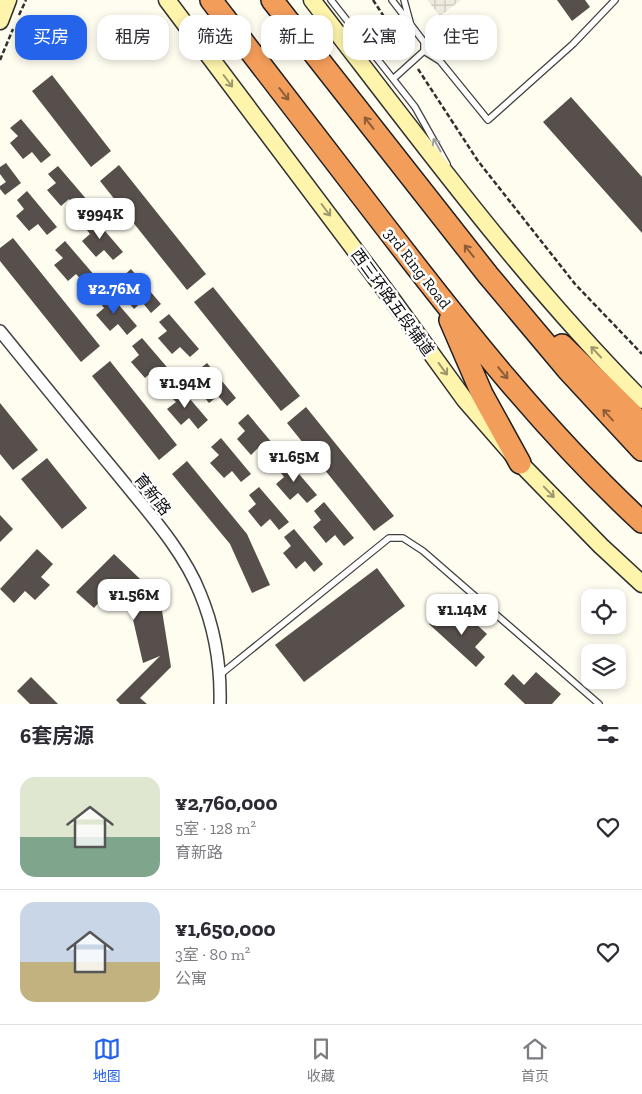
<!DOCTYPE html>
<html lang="zh">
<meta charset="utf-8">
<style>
body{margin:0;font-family:"Zilla Slab","Noto Sans SC",serif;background:#f7f7f7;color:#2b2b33;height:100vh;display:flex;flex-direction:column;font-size:19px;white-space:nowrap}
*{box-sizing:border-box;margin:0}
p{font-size:16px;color:#7c7c81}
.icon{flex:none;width:28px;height:28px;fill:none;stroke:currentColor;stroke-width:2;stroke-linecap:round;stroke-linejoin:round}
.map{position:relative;height:704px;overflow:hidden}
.panel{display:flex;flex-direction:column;background:#fff;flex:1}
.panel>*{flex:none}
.guide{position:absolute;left:15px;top:15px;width:612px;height:45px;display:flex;gap:10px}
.fabs{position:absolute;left:581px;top:589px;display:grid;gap:10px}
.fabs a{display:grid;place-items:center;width:45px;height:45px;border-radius:10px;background:#fff;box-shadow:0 2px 8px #0003;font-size:25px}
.price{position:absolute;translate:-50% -42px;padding:0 11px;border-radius:10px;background:#fff;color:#222;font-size:16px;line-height:32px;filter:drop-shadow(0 1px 2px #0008)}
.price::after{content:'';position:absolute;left:50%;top:30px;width:15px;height:11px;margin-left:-8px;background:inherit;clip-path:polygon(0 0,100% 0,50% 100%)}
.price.active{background:#2563eb;color:#fff}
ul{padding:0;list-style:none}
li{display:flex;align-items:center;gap:15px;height:125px;padding:0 20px}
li+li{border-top:1px solid #e1e1e2}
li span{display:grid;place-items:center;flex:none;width:140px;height:100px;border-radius:15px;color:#555}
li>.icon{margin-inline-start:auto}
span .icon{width:60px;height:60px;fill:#fffc;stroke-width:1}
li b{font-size:21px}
h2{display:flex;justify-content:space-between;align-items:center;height:60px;padding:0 20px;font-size:21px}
.pill{padding:0 18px;border-radius:15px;background:#fff;box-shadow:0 2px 8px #0003;font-size:18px;line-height:45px}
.pill.active{background:#2563eb;color:#fff}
.tabs{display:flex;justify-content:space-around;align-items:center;height:70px;border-top:1px solid #e1e1e2;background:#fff;font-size:14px;color:#7c7c81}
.tabs a{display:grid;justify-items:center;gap:2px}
.tabs .active{color:#2563eb}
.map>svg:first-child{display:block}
.plaza{fill:url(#plaza-grid)}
.building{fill:#574f4b}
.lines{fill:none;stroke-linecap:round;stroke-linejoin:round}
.lane-casing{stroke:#414141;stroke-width:8}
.street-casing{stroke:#414141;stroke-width:14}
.secondary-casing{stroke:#303030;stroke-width:19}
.highway-casing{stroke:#1f1f1f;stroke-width:24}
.path{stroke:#303030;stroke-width:2.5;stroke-dasharray:5 2.5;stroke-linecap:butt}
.lane{stroke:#fff;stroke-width:5.5}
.street{stroke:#fff;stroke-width:11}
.secondary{stroke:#fef4ac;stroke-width:16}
.highway{stroke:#f39d5a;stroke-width:21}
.oneway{stroke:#9e986d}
.oneway2{stroke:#8c5d38}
.oneway3{stroke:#9f9f9f}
.labels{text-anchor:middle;stroke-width:5;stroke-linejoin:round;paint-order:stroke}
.street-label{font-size:16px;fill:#0e0e0e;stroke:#fff}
</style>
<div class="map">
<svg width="642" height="704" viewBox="0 0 642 704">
<defs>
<pattern id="plaza-grid" width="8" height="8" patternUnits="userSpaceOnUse" patternTransform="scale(1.25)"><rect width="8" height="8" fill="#efebdf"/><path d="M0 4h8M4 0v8" fill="none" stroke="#ccc8be"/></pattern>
</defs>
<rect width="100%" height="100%" fill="#fffcf0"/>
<!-- plaza -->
<path class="plaza" d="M 427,0 L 461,0 L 440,16 Z"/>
<!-- building -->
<path class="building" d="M 557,0 L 585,0 L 590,7 L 572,21 Z
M 52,75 L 111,151 L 91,167 L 32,91 Z
M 571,97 L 642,177 L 642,233 L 543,122 Z
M 21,119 L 51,155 L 41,163 L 32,152 L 23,159 L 10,143 L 18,136 L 10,128 Z
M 6,163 L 21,183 L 5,195 L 0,189 L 0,186 L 6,182 L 0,174 L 0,167 Z
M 119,165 L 206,274 L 187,290 L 100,181 Z
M 58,166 L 88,201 L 78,209 L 69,199 L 61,206 L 47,190 L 56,183 L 48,174 Z
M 27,191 L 57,227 L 47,235 L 38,224 L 29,231 L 16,216 L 24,209 L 17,200 Z
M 93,217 L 123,252 L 113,260 L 104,250 L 96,257 L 82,241 L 90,234 L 83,225 Z
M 13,238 L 100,346 L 81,362 L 0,261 L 0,248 Z
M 65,241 L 95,276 L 86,285 L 76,274 L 68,281 L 54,265 L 63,258 L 55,250 Z
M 131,269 L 161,304 L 151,313 L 142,302 L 134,309 L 120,293 L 128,286 L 121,278 Z
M 213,287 L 300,396 L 281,411 L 194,302 Z
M 107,291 L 137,326 L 127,335 L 118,324 L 110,331 L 96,315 L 104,308 L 97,299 Z
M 169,314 L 199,349 L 190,357 L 180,347 L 172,354 L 158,338 L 167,331 L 159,322 Z
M 142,338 L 172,373 L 162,381 L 153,371 L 145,378 L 131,362 L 139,355 L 132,346 Z
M 110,361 L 177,445 L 159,460 L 92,376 Z
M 207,363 L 236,398 L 227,406 L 218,396 L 209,403 L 196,387 L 204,380 L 197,371 Z
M 178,385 L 208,420 L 198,429 L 189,418 L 181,425 L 167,409 L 176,402 L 168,394 Z
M 0,403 L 38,450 L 13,470 L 0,454 Z
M 306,407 L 394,516 L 374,531 L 287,423 Z
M 248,414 L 278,450 L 268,458 L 259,447 L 251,455 L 237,439 L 245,431 L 238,423 Z
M 221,438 L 251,474 L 241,482 L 232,471 L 224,478 L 210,463 L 219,455 L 211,447 Z
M 47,458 L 87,508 L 62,529 L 21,479 Z
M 287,460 L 317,495 L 307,503 L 298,493 L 290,500 L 276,484 L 284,477 L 277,468 Z
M 187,461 L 247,534 L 270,585 L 252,593 L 230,544 L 172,474 Z
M 259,487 L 289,522 L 279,530 L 270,519 L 261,527 L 248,511 L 256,504 L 249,495 Z
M 324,502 L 354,538 L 344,546 L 335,535 L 326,543 L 313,527 L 321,520 L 314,511 Z
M 0,515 L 13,529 L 0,542 Z
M 294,529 L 323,564 L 314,572 L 305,561 L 296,569 L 283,553 L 291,546 L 284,537 Z
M 37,549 L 53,564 L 41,577 L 50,585 L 35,600 L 25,591 L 14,603 L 0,589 Z
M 114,554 L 160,598 L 171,667 L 140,698 L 147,704 L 120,704 L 116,700 L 160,656 L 143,663 L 131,611 L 110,590 L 94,608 L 76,592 Z
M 377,568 L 405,606 L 304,682 L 275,645 Z
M 462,611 L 487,634 L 475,647 L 485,657 L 476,667 L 429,624 L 438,614 L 450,625 Z
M 536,672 L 561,694 L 552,704 L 525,704 L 504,684 L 513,674 L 524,685 Z
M 31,677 L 58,704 L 30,704 L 17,691 Z"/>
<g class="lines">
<!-- lane casing -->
<g class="lane-casing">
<path id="lane" d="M 331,0 L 415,107 L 447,164
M 392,0 L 424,42 L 424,51 L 393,79
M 404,0 L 410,22
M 424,51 L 440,61 L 488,120 L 573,44 L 615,0
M 221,674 L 389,538 L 403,538 L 423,551 L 599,704"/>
</g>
<!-- street casing -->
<g class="street-casing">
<path id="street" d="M 0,331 C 39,379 78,427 118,475 C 147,511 183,550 200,593 C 215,629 221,665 220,704"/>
</g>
<!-- secondary casing -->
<g class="secondary-casing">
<path id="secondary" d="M 167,0 L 391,298 L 465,400 L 520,463 L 601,546 L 642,584
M 312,0 C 418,137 520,277 642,400
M 0,21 L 8,0"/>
</g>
<!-- highway casing -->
<g class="highway-casing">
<path id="highway" d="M 211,0 C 269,75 327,150 384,225 C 464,329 546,433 642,522
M 272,0 L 488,275 L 567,369 L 642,450
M 450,320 L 482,394 L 520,463
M 562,345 L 642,424"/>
</g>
<!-- path -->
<path class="path" d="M 373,0 L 408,53
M 19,15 L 26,0
M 0,60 L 13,29
M 418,69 L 478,161 L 575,284 L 642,354"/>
<!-- lane -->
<use href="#lane" class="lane"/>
<!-- street -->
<use href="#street" class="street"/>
<!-- secondary -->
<use href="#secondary" class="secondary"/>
<!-- highway -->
<use href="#highway" class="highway"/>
</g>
<!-- one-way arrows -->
<defs><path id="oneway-shaft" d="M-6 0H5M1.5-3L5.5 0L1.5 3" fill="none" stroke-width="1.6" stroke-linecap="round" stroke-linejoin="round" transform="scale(1.25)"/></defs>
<g class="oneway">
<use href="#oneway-shaft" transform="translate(228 81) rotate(53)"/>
<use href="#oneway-shaft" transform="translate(326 210) rotate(53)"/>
<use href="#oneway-shaft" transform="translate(596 352) rotate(-133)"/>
<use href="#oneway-shaft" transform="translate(443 369) rotate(54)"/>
<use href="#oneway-shaft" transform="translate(549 492) rotate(46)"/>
</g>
<g class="oneway2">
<use href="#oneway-shaft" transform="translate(284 94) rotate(52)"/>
<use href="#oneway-shaft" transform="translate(369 123) rotate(-128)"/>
<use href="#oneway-shaft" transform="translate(469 251) rotate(-128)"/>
<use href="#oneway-shaft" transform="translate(503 373) rotate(50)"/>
<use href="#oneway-shaft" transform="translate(608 415) rotate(-132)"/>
</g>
<use class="oneway3" href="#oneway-shaft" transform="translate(437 145) rotate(-119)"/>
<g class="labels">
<!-- street labels -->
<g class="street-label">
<text transform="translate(418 268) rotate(52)" y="6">3rd Ring Road</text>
<text transform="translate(393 302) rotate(54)" y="6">西三环路五段辅道</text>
<text transform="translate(153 494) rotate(52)" y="6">育新路</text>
</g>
</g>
</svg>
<div class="fabs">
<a><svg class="icon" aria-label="locate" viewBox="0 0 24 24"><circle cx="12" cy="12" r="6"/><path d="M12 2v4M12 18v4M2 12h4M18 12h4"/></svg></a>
<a><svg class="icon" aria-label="layers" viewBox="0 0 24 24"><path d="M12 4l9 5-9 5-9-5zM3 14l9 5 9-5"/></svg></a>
</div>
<b class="price" style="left:100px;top:240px">¥994K</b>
<b class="price active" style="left:114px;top:315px">¥2.76M</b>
<b class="price" style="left:185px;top:409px">¥1.94M</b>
<b class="price" style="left:294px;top:483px">¥1.65M</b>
<b class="price" style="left:134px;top:621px">¥1.56M</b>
<b class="price" style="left:462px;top:636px">¥1.14M</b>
<div class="guide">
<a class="pill active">买房</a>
<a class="pill">租房</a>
<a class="pill">筛选</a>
<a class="pill">新上</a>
<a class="pill">公寓</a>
<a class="pill">住宅</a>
</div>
</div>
<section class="panel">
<h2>6套房源<svg class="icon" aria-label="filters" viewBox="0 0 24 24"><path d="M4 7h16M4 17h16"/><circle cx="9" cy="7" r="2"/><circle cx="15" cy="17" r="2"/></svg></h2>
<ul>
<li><span style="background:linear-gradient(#dfe7d0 60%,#7fa58c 0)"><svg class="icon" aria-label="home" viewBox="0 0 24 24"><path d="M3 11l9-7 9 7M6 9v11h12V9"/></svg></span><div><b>¥2,760,000</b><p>5室 · 128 m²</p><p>育新路</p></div><svg class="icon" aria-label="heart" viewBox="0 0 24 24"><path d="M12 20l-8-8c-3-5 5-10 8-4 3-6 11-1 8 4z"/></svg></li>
<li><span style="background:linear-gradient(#c9d6e8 60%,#c2b280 0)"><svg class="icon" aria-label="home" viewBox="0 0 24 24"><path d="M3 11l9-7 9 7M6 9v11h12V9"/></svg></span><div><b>¥1,650,000</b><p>3室 · 80 m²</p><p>公寓</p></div><svg class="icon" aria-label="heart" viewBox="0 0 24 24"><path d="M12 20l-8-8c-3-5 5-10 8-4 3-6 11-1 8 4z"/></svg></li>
</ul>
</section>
<nav class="tabs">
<a class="active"><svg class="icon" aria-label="map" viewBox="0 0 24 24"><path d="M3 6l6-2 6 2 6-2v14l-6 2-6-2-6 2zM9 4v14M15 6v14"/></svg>地图</a>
<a><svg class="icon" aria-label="saved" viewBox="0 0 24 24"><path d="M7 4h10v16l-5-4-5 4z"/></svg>收藏</a>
<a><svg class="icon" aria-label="home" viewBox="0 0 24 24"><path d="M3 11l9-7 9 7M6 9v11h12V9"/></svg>首页</a>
</nav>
